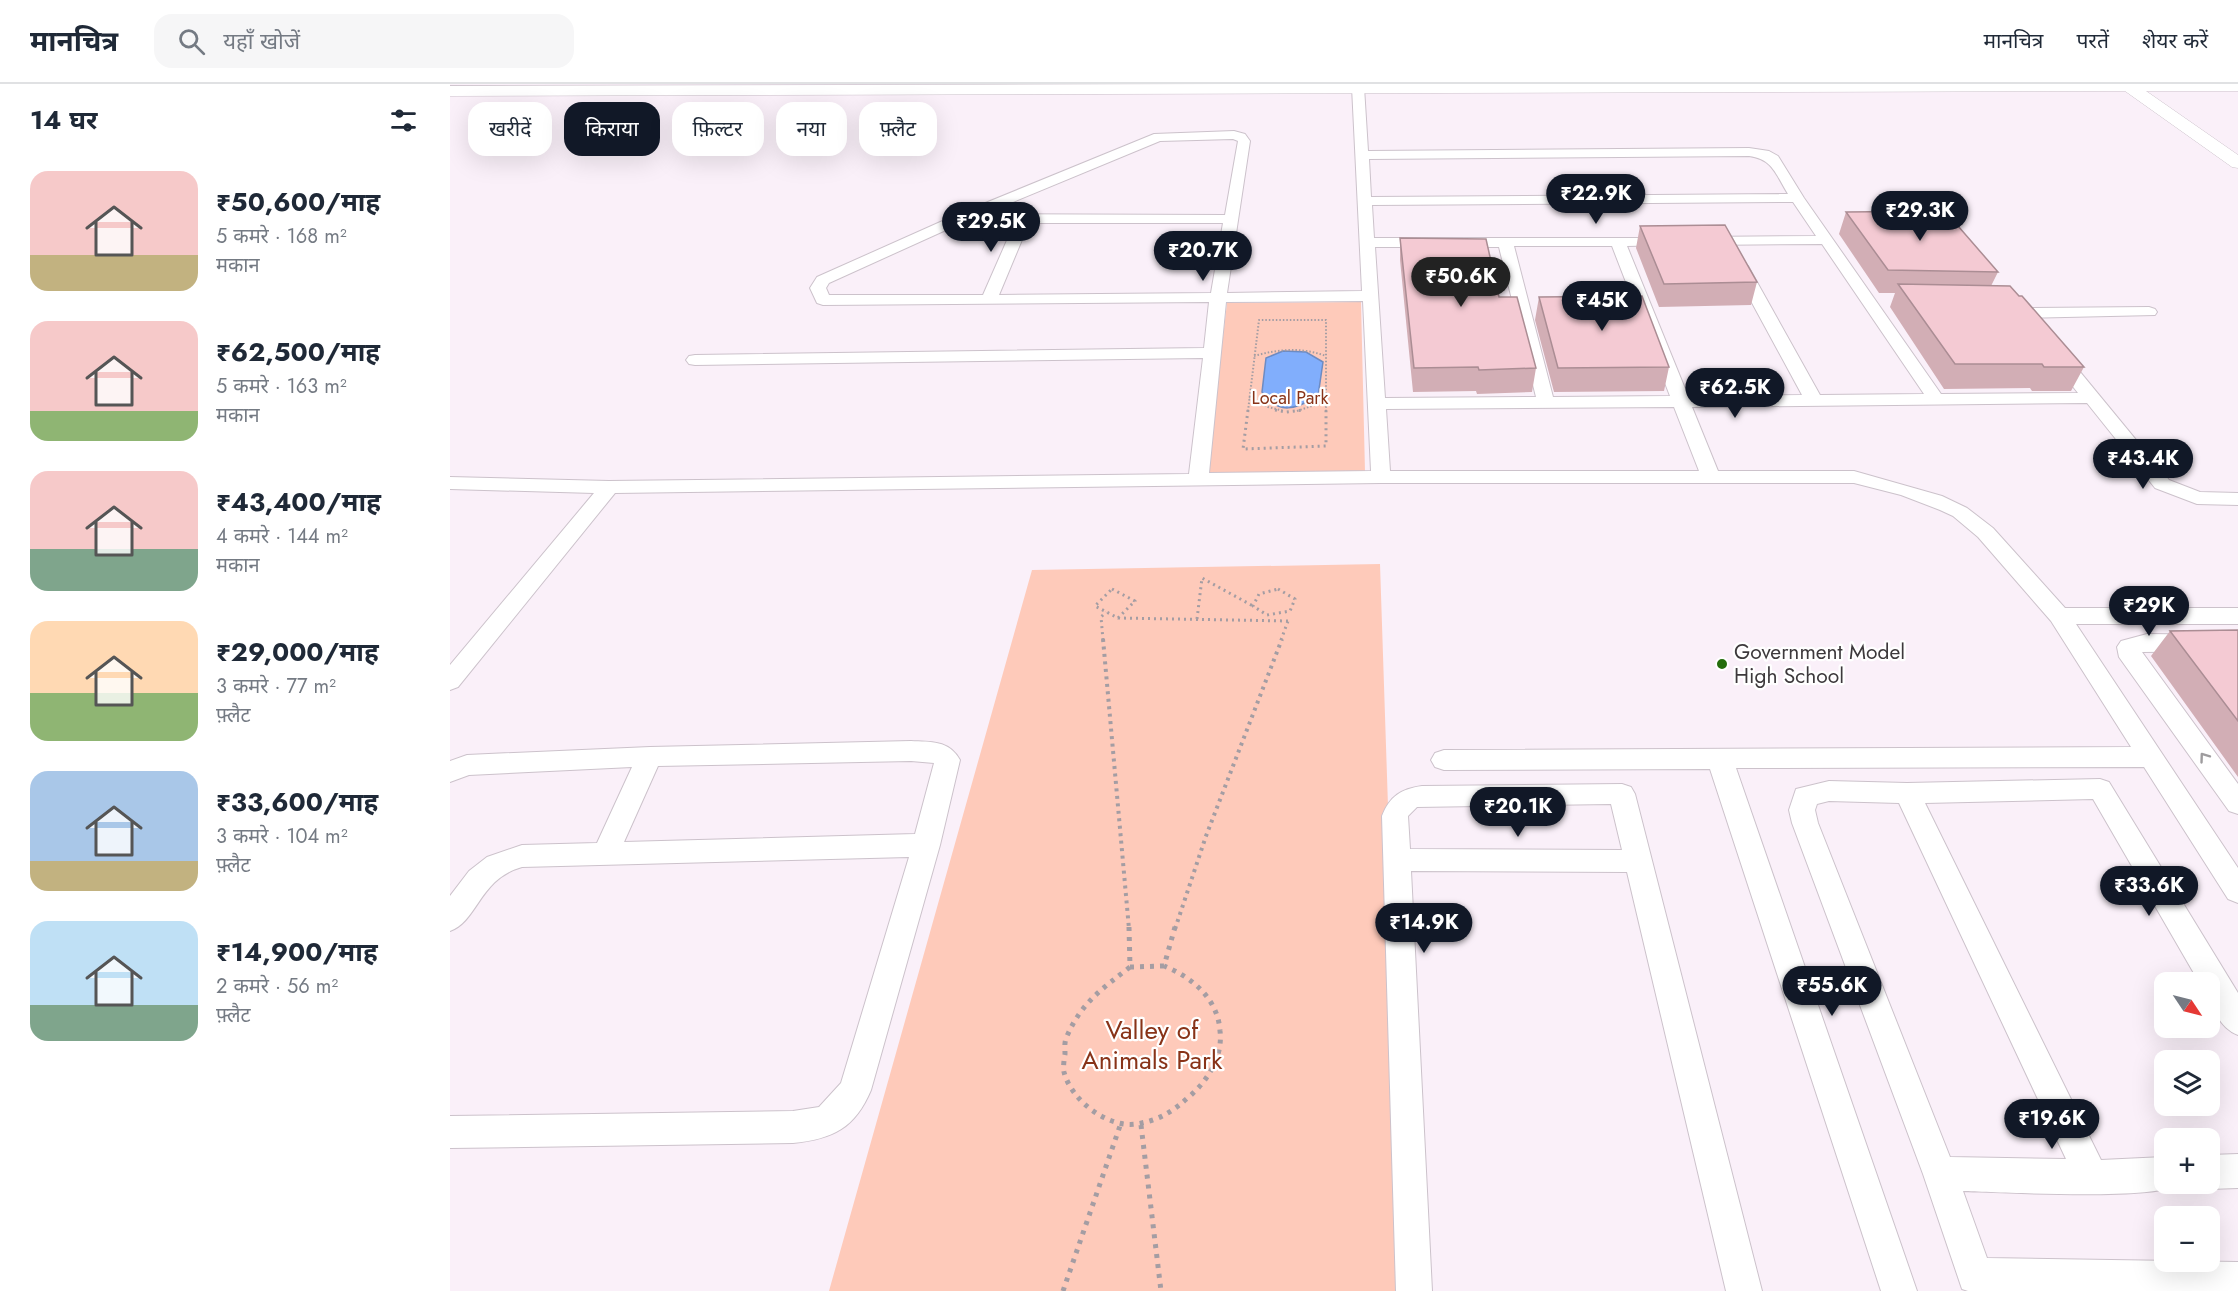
<!DOCTYPE html>
<html lang="hi">
<meta charset="utf-8">
<style>
body{margin:0;font-family:Jost,"Noto Sans Devanagari",sans-serif;background:#f6f6f7;color:#1f2937;height:100vh;display:flex;flex-direction:column;font-size:22px;white-space:nowrap}
*{box-sizing:border-box;margin:0}
p{font-size:20px;color:#747a83}
.icon{flex:none;width:33px;height:33px;fill:none;stroke:currentColor;stroke-width:2;stroke-linecap:round;stroke-linejoin:round}
.map{position:relative;flex:1;overflow:hidden}
.sheet{display:flex;flex-direction:column;background:#fff;width:450px}
.sheet>*{flex:none}
.hud{position:absolute;left:18px;top:18px;width:570px;height:54px;display:flex;gap:12px}
.needle{width:39px;rotate:125deg}
.fabs{position:absolute;left:1704px;top:888px;display:grid;gap:12px}
.fabs a{display:grid;place-items:center;width:66px;height:66px;border-radius:12px;background:#fff;box-shadow:0 6px 24px #0002;font-size:30px}
.price{position:absolute;translate:-50% -51px;padding:0 14px;border-radius:21px;background:#111827;color:#fff;font-size:20px;line-height:39px;filter:drop-shadow(0 2px 3px #0008)}
.price::after{content:'';position:absolute;left:50%;top:36px;width:18px;height:14px;margin-left:-9px;background:inherit;clip-path:polygon(0 0,100% 0,50% 100%)}
.price.on{background:#222;color:#fff}
ul{padding:0;list-style:none}
li{display:flex;align-items:center;gap:18px;height:150px;padding:0 30px}
li span{display:grid;place-items:center;flex:none;width:168px;height:120px;border-radius:18px;color:#555}
li>.icon{margin-inline-start:auto}
span .icon{width:72px;height:72px;fill:#fffc;stroke-width:1}
li b{font-size:26px}
h2{display:flex;justify-content:space-between;align-items:center;height:72px;padding:0 30px;font-size:26px}
.chip{padding:0 21px;border-radius:18px;background:#fff;box-shadow:0 6px 24px #0002;font-size:21px;line-height:54px}
.chip.on{background:#111827;color:#fff}
header{display:flex;align-items:center;gap:36px;box-sizing:border-box;height:84px;padding:0 30px;background:#fff;border-bottom:2px solid #e0e1e3}
header strong{font-size:28px}
nav{display:flex;gap:33px;margin-inline-start:auto;font-size:21px}
.search{width:420px;height:54px;background:#f6f6f7;display:flex;align-items:center;gap:15px;box-sizing:border-box;padding:0 21px;border-radius:18px;color:#747a83;font-size:22px}
main{display:flex;flex:1;min-height:0}
.map>svg:first-child{display:block}
.green{fill:#fecaba}
.water{fill:#81aefc;stroke:#6d8bc2;stroke-width:1.5}
.lines{fill:none;stroke-linecap:round;stroke-linejoin:round}
.minor-casing{stroke:#ccc2cb;stroke-width:2}
.secondary-casing{stroke:#ccc2cb;stroke-width:1}
.path-far3{stroke:#a49da3;stroke-width:2;stroke-dasharray:1.5 2;stroke-linecap:butt}
.path-far2{stroke:#a49da3;stroke-width:3;stroke-dasharray:2 4;stroke-linecap:butt}
.path-far1{stroke:#a49da3;stroke-width:4;stroke-dasharray:3 4.5;stroke-linecap:butt}
.path{stroke:#a49da3;stroke-width:5;stroke-dasharray:4 6;stroke-linecap:butt}
.minor{fill:#fff;fill-rule:evenodd}
.secondary{fill:#fff;fill-rule:evenodd}
.wall{fill:#d2aeb5}
.building{fill:#f4cad3;stroke:#ab8d94;stroke-width:1.5}
.oneway{stroke:#9e9c9e}
.poi-dot{fill:#246d0c;stroke:#fff;stroke-width:2}
.labels{text-anchor:middle;stroke-width:4.5;stroke-linejoin:round;paint-order:stroke}
.far-park-label{font-size:18px;fill:#883318;stroke:#fff}
.poi-label{font-size:21px;fill:#3d393c;stroke:#fff;text-anchor:start}
.near-park-label{font-size:26px;fill:#883318;stroke:#fff}
</style>
<header>
<strong>मानचित्र</strong>
<div class="search"><svg class="icon" aria-label="search" viewBox="0 0 24 24"><circle cx="10" cy="10" r="6"/><path d="M15 15l6 6"/></svg>यहाँ खोजें</div>
<nav><a>मानचित्र</a><a>परतें</a><a>शेयर करें</a></nav>
</header>
<main>
<section class="sheet">
<h2>14 घर<svg class="icon" aria-label="filters" viewBox="0 0 24 24"><path d="M4 7h16M4 17h16"/><circle cx="9" cy="7" r="2"/><circle cx="15" cy="17" r="2"/></svg></h2>
<ul>
<li><span style="background:linear-gradient(#f6c9c9 70%,#c2b280 0)"><svg class="icon" aria-label="home" viewBox="0 0 24 24"><path d="M3 11l9-7 9 7M6 9v11h12V9"/></svg></span><div><b>₹50,600/माह</b><p>5 कमरे · 168 m²</p><p>मकान</p></div></li>
<li><span style="background:linear-gradient(#f6c9c9 75%,#8fb573 0)"><svg class="icon" aria-label="home" viewBox="0 0 24 24"><path d="M3 11l9-7 9 7M6 9v11h12V9"/></svg></span><div><b>₹62,500/माह</b><p>5 कमरे · 163 m²</p><p>मकान</p></div></li>
<li><span style="background:linear-gradient(#f6c9c9 65%,#7fa58c 0)"><svg class="icon" aria-label="home" viewBox="0 0 24 24"><path d="M3 11l9-7 9 7M6 9v11h12V9"/></svg></span><div><b>₹43,400/माह</b><p>4 कमरे · 144 m²</p><p>मकान</p></div></li>
<li><span style="background:linear-gradient(#ffd9b3 60%,#8fb573 0)"><svg class="icon" aria-label="home" viewBox="0 0 24 24"><path d="M3 11l9-7 9 7M6 9v11h12V9"/></svg></span><div><b>₹29,000/माह</b><p>3 कमरे · 77 m²</p><p>फ़्लैट</p></div></li>
<li><span style="background:linear-gradient(#a9c7e8 75%,#c2b280 0)"><svg class="icon" aria-label="home" viewBox="0 0 24 24"><path d="M3 11l9-7 9 7M6 9v11h12V9"/></svg></span><div><b>₹33,600/माह</b><p>3 कमरे · 104 m²</p><p>फ़्लैट</p></div></li>
<li><span style="background:linear-gradient(#bfe0f5 70%,#7fa58c 0)"><svg class="icon" aria-label="home" viewBox="0 0 24 24"><path d="M3 11l9-7 9 7M6 9v11h12V9"/></svg></span><div><b>₹14,900/माह</b><p>2 कमरे · 56 m²</p><p>फ़्लैट</p></div></li>
</ul>
</section>
<div class="map">
<svg width="1788" height="1207" viewBox="0 0 1788 1207">
<rect width="100%" height="100%" fill="#faf0f9"/>
<!-- green -->
<path class="green" d="M 911,218 L 915,388 L 757,390 L 777,219 Z
M 930,480 L 954,1207 L 379,1207 L 582,486 Z"/>
<!-- water -->
<path class="water" d="M 833,267 L 856,268 L 873,278 L 868,312 C 846,325 829,332 812,308 L 816,274 Z"/>
<g class="lines">
<!-- minor casing -->
<g class="minor-casing">
<path id="minor" d="M 906,0 L 914,3 L 918,67 L 1299,64 L 1319,67 L 1328,72 L 1354,114 L 1491,310 L 1628,309 L 1597,270 L 1600,266 L 1612,266 L 1719,396 L 1750,408 L 1788,409 L 1788,421 L 1747,420 L 1705,404 L 1637,319 L 1242,323 L 1268,387 L 1404,387 L 1492,412 L 1517,424 L 1543,444 L 1615,524 L 1788,524 L 1788,540 L 1626,540 L 1788,784 L 1788,819 L 1778,815 L 1694,683 L 1286,684 L 1467,1207 L 1431,1207 L 1260,685 L 994,686 L 985,683 L 981,676 L 985,669 L 994,666 L 1681,663 L 1601,537 L 1528,453 L 1503,432 L 1490,426 L 1451,411 L 1404,399 L 931,399 L 165,409 L 8,603 L 0,606 L 0,581 L 144,409 L 0,405 L 0,393 L 159,397 L 739,390 L 753,274 L 245,281 L 239,280 L 236,276 L 239,272 L 245,271 L 754,264 L 759,218 L 373,221 L 367,219 L 360,204 L 367,193 L 506,131 L 704,50 L 784,47 L 795,50 L 800,57 L 777,209 L 912,207 L 902,3 ZM 783,55 L 788,57 L 775,131 L 534,130 L 710,57 ZM 1299,72 C 1323,75 1326,91 1338,110 L 921,113 L 919,75 ZM 1343,118 L 1366,152 L 1252,153 L 1245,157 L 1252,161 L 1372,160 L 1474,310 L 1370,311 L 1298,182 L 1290,177 L 1282,182 L 1352,311 L 1238,312 L 1177,162 L 1218,161 L 1225,157 L 1223,154 L 924,154 L 922,121 ZM 518,136 L 524,138 L 565,138 L 533,211 L 379,211 L 376,204 L 379,199 ZM 579,139 L 773,139 L 761,209 L 549,211 ZM 1064,162 L 1162,162 L 1220,312 L 1103,313 ZM 925,163 L 1049,163 L 1086,313 L 935,314 ZM 913,217 L 921,387 L 759,389 L 776,218 ZM 1224,323 L 1249,387 L 940,387 L 936,325 Z
M 1699,223 L 1705,225 L 1707,228 L 1705,231 L 1570,234 L 1562,229 L 1570,224 Z
M 1697,550 L 1788,551 L 1788,567 L 1692,568 L 1788,700 L 1788,730 L 1779,727 L 1669,573 L 1667,563 L 1671,557 Z
M 461,657 C 481,658 499,656 510,676 L 490,761 L 421,1006 C 405,1044 383,1055 343,1059 L 0,1064 L 0,1032 L 343,1027 L 369,1023 L 391,999 L 459,773 L 72,783 C 29,795 28,837 0,847 L 0,812 L 19,787 L 37,773 L 72,761 L 147,759 L 182,683 L 19,691 L 0,698 L 0,677 L 17,671 L 200,663 ZM 461,677 L 484,679 L 465,750 L 174,758 L 208,682 Z
M 1650,695 L 1659,698 L 1788,909 L 1788,951 C 1767,943 1760,919 1760,898 L 1749,898 L 1643,715 L 1475,719 L 1651,1076 L 1714,1073 L 1714,1100 L 1727,1100 C 1712,1117 1545,1108 1513,1107 L 1537,1174 L 1788,1178 L 1788,1207 L 1518,1207 L 1512,1205 L 1473,1090 L 1342,739 L 1339,726 L 1346,705 L 1379,697 L 1457,699 ZM 1379,717 L 1449,719 L 1616,1075 L 1500,1073 L 1368,739 L 1365,726 L 1367,720 Z
M 1172,700 L 1181,703 L 1185,710 L 1312,1207 L 1276,1207 L 1177,788 L 961,787 L 982,1207 L 946,1207 L 932,732 C 940,712 951,705 972,702 ZM 1161,720 L 1172,766 L 960,765 L 958,732 L 967,723 Z
M 1788,1070 L 1788,1104 L 1760,1105 L 1748,1100 L 1760,1100 L 1760,1071 Z"/>
</g>
<!-- secondary casing -->
<g class="secondary-casing">
<path id="secondary" d="M 786,0 L 1788,0 L 1788,7 L 1696,7 L 1788,71 L 1788,84 L 1782,83 L 1675,7 L 0,12 L 0,2 Z"/>
</g>
<!-- path-far3 -->
<path class="path-far3" d="M 804,272 C 829,265 851,263 876,272
M 799,313 L 818,323 L 834,327
M 798,327 L 809,236 L 876,236 L 876,327
M 847,327 L 876,317"/>
<!-- path-far2 -->
<path class="path-far2" d="M 798,326 L 793,365 L 876,362 L 876,326
M 825,326 L 836,328 L 854,326
M 662,505 L 685,517 L 668,534 L 645,522 Z
M 828,505 L 845,515 L 840,527 L 817,531 L 803,522 L 809,510 Z
M 668,534 L 838,537
M 747,535 L 752,494 L 803,522
M 653,556 L 651,533 L 656,528
M 831,556 L 838,537"/>
<!-- path-far1 -->
<path class="path-far1" d="M 653,555 L 679,845
M 725,845 L 756,752 L 832,555"/>
<!-- path -->
<path class="path" d="M 679,843 L 680,883 C 652,905 632,918 617,952 C 614,958 615,964 615,970 C 614,976 613,983 614,988 C 621,1016 657,1044 686,1040 C 711,1036 723,1027 741,1011 C 759,995 773,971 770,947 C 768,915 742,893 714,882 L 725,843
M 680,883 L 714,882
M 691,1041 L 711,1207
M 613,1207 L 671,1039"/>
<!-- minor -->
<use href="#minor" class="minor"/>
<!-- secondary -->
<use href="#secondary" class="secondary"/>
</g>
<!-- wall -->
<path class="wall" d="M 1396,128 L 1548,188 L 1541,202 L 1634,283 L 1621,307 L 1582,307 L 1580,304 L 1494,305 L 1440,223 L 1445,209 L 1429,209 L 1389,150 Z
M 1190,142 L 1307,198 L 1301,221 L 1209,223 L 1186,164 Z
M 950,154 L 1049,213 L 1086,284 L 1082,308 L 1027,310 L 1026,307 L 963,308 L 950,176 Z
M 1089,213 L 1219,283 L 1214,307 L 1104,308 L 1085,236 Z
M 1788,546 L 1788,693 L 1701,572 L 1720,547 Z"/>
<!-- building -->
<path class="building" d="M 1495,127 L 1548,188 L 1438,186 L 1396,128 Z
M 1275,141 L 1307,198 L 1214,200 L 1190,142 Z
M 950,154 L 1036,155 L 1049,213 L 1067,213 L 1086,284 L 1029,286 L 1028,283 L 964,284 Z
M 1448,200 L 1560,202 L 1569,212 L 1572,212 L 1634,283 L 1594,283 L 1592,280 L 1505,280 Z
M 1192,212 L 1219,283 L 1108,284 L 1089,213 Z
M 1788,546 L 1788,637 L 1720,547 Z"/>
<!-- one-way arrows -->
<defs><path id="oneway-chevron" d="M-2-3.5L2.5 0L-2 3.5" fill="none" stroke-width="1.6" stroke-linecap="round" stroke-linejoin="round" transform="scale(1.5)"/></defs>
<use class="oneway" href="#oneway-chevron" transform="translate(1754 673) rotate(-126)"/>
<!-- markers -->
<circle class="poi-dot" cx="1272" cy="580" r="6"/>
<g class="labels">
<!-- far-park labels -->
<g class="far-park-label">
<text x="840" y="320">Local Park</text>
</g>
<!-- poi labels -->
<g class="poi-label">
<text x="1284" y="575">Government Model<tspan x="1284" dy="24">High School</tspan></text>
</g>
<!-- near-park labels -->
<g class="near-park-label">
<text x="702" y="955">Valley of<tspan x="702" dy="30">Animals Park</tspan></text>
</g>
</g>
</svg>
<div class="fabs">
<a><svg class="needle" viewBox="-14 -14 28 28"><path d="M0-13l5 13h-10z" fill="#e53935"/><path d="M0 13l5-13h-10z" fill="#747a83"/></svg></a>
<a><svg class="icon" aria-label="layers" viewBox="0 0 24 24"><path d="M12 4l9 5-9 5-9-5zM3 14l9 5 9-5"/></svg></a>
<a>+</a>
<a>−</a>
</div>
<b class="price" style="left:1146px;top:141px">₹22.9K</b>
<b class="price" style="left:1470px;top:158px">₹29.3K</b>
<b class="price" style="left:541px;top:169px">₹29.5K</b>
<b class="price" style="left:753px;top:198px">₹20.7K</b>
<b class="price on" style="left:1011px;top:224px">₹50.6K</b>
<b class="price" style="left:1152px;top:248px">₹45K</b>
<b class="price" style="left:1285px;top:335px">₹62.5K</b>
<b class="price" style="left:1693px;top:406px">₹43.4K</b>
<b class="price" style="left:1699px;top:553px">₹29K</b>
<b class="price" style="left:1068px;top:754px">₹20.1K</b>
<b class="price" style="left:1699px;top:833px">₹33.6K</b>
<b class="price" style="left:974px;top:870px">₹14.9K</b>
<b class="price" style="left:1382px;top:933px">₹55.6K</b>
<b class="price" style="left:1602px;top:1066px">₹19.6K</b>
<div class="hud">
<a class="chip">खरीदें</a>
<a class="chip on">किराया</a>
<a class="chip">फ़िल्टर</a>
<a class="chip">नया</a>
<a class="chip">फ़्लैट</a>
</div>
</div>
</main>
